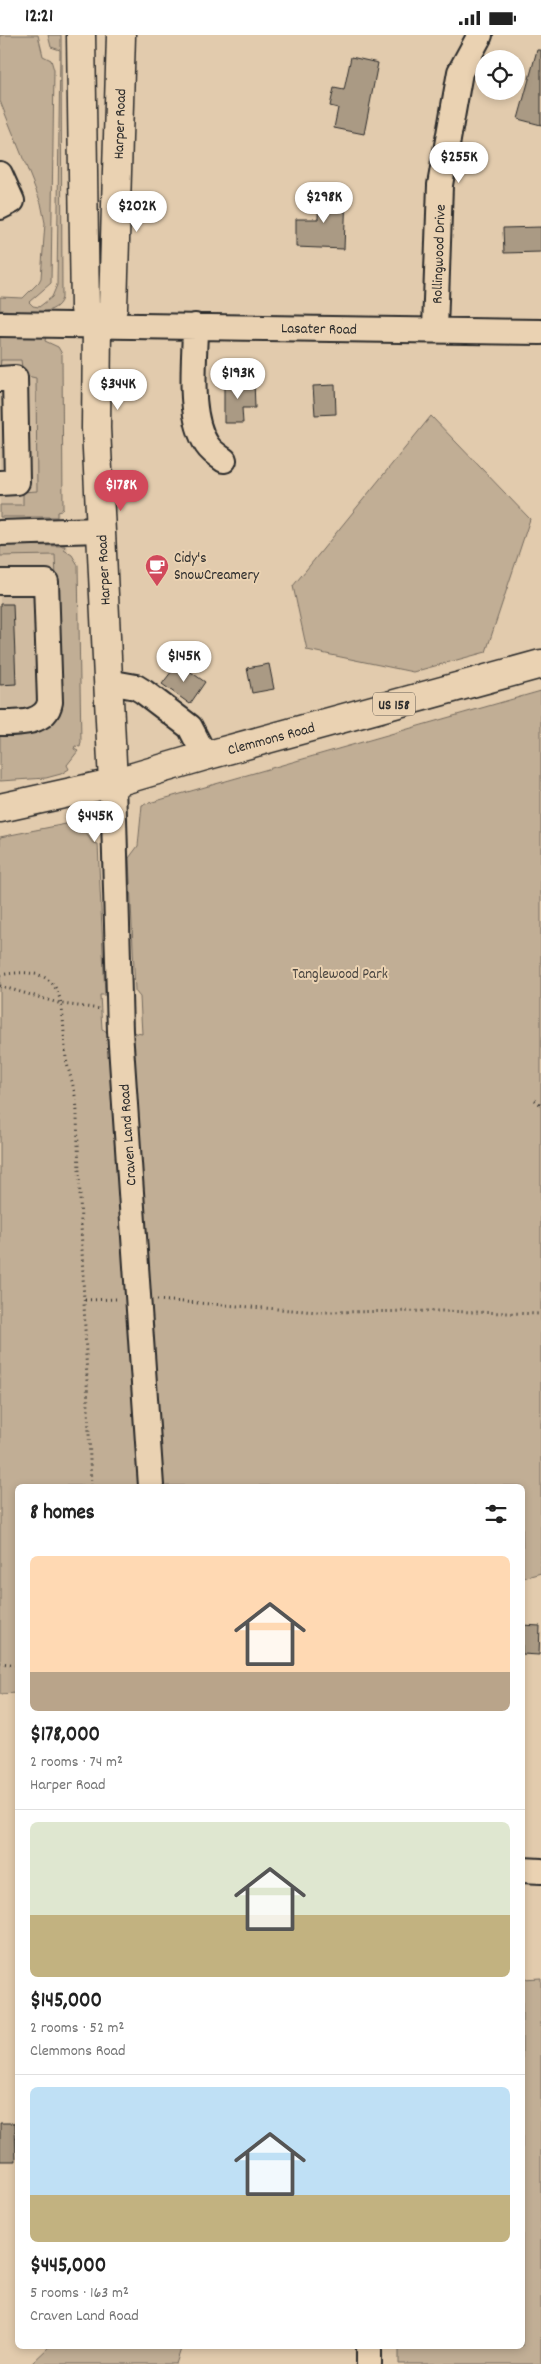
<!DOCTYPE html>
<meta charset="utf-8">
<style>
body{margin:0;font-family:Dekko,sans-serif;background:#f6f6f6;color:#222;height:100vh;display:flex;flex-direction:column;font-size:19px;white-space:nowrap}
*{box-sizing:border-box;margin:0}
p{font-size:16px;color:#767676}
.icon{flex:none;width:28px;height:28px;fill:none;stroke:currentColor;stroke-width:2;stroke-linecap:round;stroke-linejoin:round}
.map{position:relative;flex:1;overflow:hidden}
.sheet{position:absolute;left:15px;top:1449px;width:510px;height:865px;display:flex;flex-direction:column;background:#fff;border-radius:8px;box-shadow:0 2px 8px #0003}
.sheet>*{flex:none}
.controls{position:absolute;left:475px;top:15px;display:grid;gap:10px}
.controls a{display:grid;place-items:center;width:50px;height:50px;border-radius:50%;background:#fff;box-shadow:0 2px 8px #0003;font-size:25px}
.price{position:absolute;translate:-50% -42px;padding:0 11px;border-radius:18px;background:#fff;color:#222;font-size:16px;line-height:32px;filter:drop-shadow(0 1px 2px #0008)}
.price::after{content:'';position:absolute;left:50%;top:30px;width:15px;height:11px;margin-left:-8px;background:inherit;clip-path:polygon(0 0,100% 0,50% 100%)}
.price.active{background:#d1495b;color:#fff}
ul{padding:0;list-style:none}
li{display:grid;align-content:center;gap:10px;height:265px;padding:0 15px}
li+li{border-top:1px solid #e0e0e0}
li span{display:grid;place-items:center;height:155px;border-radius:8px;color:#555}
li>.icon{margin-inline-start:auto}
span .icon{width:90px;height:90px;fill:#fffc;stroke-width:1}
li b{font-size:21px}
h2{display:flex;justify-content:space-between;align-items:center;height:60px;padding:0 15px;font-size:21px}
.status{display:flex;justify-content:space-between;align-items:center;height:35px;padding:0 25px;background:#fff;direction:ltr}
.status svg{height:14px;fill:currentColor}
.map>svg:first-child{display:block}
.built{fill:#d1bca1}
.green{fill:#c1ae95;stroke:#766c60}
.building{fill:#aa9a84;stroke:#2b2b2b}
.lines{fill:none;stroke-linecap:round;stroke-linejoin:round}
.minor-casing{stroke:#2b2b2b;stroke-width:28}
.major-casing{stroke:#2b2b2b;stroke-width:31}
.path{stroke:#2b2b2b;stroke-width:3;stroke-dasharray:1 4;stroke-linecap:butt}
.minor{stroke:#ead2b2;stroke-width:24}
.major{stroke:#ead2b2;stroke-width:28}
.labels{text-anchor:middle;stroke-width:4;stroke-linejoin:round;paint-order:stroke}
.shield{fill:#ead2b2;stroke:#645d54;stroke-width:1}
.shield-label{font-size:14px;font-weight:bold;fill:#2b2b2b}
.street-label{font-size:15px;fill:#2b2b2b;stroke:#ead2b2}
.poi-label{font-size:15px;fill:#2b2b2b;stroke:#ead2b2;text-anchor:start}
.park-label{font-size:15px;fill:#494540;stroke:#ead2b2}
</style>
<div class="status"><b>12:21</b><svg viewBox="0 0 49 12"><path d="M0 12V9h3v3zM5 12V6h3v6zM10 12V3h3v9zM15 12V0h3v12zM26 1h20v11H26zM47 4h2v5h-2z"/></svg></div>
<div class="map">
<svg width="541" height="2329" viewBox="0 0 541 2329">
<rect width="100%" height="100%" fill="#e2cbad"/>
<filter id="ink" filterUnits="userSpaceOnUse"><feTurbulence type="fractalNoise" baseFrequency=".02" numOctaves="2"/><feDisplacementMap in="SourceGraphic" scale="10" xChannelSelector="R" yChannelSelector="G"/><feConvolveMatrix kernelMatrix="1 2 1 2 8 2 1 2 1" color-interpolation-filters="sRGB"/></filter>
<g filter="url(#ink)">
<!-- built -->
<path class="built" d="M 0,310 L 51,313 L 56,467 L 72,534 L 75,694 L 0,731 Z"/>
<!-- green -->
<path class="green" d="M 0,0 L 38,0 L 43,21 L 51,25 L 54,35 L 51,248 L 29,267 L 33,271 L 39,272 L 52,262 L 57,250 L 60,15 L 51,12 L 48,0 L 61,0 L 62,263 C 56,285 17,275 0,275 L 0,262 L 23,263 L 39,247 L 41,243 L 45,188 L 41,168 L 0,66 Z
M 0,299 L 46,301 L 45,306 L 58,312 L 62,319 L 63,473 L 61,476 L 57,477 L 57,482 L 0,482 L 0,470 L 23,470 L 23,457 L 37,456 L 36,343 L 23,340 L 21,325 L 1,325 L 0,333 Z
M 431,381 L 530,484 L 486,617 L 413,637 L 307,615 L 293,551 Z
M 0,510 L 65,511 L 64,515 L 72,520 L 78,530 L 81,707 L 80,712 L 75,711 L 74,714 L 78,716 L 67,730 L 69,734 L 61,739 L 46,743 L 0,746 L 0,697 L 53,686 L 59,675 L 61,655 L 55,520 L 0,521 Z
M 541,656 L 541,1538 L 523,1543 L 522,1451 L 162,1451 L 131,997 L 142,999 L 140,962 L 135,956 L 129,823 L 138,811 L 142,770 Z
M 71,788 L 83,794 L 93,808 L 98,809 L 105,960 L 100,960 L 102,994 L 109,998 L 145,1451 L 18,1451 L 17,1658 L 0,1659 L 0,802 Z
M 541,1943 L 541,2329 L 399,2329 L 399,2311 L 522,2311 L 522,1944 Z
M 50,2311 L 182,2311 L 176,2329 L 31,2329 Z"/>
<!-- building -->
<path class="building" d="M 537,15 L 541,15 L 541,90 L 518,84 Z
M 351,22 L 378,28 L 364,99 L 334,93 L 338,73 L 330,71 L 334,53 L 344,55 Z
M 319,157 L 346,158 L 344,214 L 296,212 L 296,184 L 318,184 Z
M 541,192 L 541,217 L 504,218 L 503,193 Z
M 254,345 L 255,373 L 242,373 L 243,388 L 224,388 L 224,346 Z
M 335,350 L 336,379 L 315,380 L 313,351 Z
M 0,569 L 13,569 L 16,649 L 0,650 Z
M 178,628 L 205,647 L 190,669 L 162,649 Z
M 269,629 L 274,654 L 252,658 L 247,633 Z
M 522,1590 L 540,1591 L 539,1620 L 522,1619 Z
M 0,2088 L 15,2088 L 16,2126 L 0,2126 Z"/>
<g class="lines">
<!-- minor casing -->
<g class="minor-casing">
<path id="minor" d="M 0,139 L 12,166 L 0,172
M 0,289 L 541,297
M 195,291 C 195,325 187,380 207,410 C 211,416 218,421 224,425
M 435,294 L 440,150 L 460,37 L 480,0
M 0,344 L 15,343 L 17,447 L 0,448
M 0,498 L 101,495
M 0,547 L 46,547 L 50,667 C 46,689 18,688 0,688
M 108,647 L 136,652 L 144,657 L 190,692 L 205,721
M 113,748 L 120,996 L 151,1451
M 522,1835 L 541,1836
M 369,2329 L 369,2311"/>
</g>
<!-- major casing -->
<g class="major-casing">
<path id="major" d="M 81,0 L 85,274 L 97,291 L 96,393 L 113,748
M 97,291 L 113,273 L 121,0
M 0,773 L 113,748 L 205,721 L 541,629"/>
</g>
<!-- path -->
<path class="path" d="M 0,940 C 72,927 60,972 66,1023 C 68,1036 73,1047 75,1060 C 77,1068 77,1076 77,1083 L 91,1451
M 0,951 L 62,969 L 101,974
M 535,1065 L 541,1070
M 85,1265 L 118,1264
M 157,1265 L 318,1277 L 439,1276 L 541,1279
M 0,1628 L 18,1630"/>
<!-- minor -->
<use href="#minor" class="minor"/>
<!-- major -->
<use href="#major" class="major"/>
</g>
</g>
<!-- icons -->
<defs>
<g id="cafe-pin" transform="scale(1.25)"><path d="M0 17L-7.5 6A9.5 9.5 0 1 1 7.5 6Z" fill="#d1495b" stroke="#ead2b2"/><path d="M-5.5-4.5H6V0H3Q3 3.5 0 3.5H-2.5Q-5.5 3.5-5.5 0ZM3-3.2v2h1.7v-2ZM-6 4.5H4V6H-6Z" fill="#fff"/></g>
</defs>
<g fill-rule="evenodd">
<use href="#cafe-pin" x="157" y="531"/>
</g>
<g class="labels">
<!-- shield labels -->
<rect class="shield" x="373" y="657.5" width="42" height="23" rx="4"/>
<g class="shield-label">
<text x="394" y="674">US 158</text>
</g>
<!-- street labels -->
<g class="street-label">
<text transform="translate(119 89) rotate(-88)" y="5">Harper Road</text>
<text transform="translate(438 219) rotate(-88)" y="5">Rollingwood Drive</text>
<text transform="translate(319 293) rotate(1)" y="5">Lasater Road</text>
<text transform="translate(103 535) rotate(-93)" y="5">Harper Road</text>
<text transform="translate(271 703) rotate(-15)" y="5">Clemmons Road</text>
<text transform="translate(127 1100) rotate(-94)" y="5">Craven Land Road</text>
</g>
<!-- poi labels -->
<g class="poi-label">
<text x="174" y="527">Cidy's<tspan x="174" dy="17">SnowCreamery</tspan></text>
</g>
<!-- park labels -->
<g class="park-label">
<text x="340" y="943">Tanglewood Park</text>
</g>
</g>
</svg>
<div class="controls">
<a><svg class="icon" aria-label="locate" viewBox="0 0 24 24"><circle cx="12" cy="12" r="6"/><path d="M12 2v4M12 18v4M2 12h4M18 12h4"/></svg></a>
</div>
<b class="price" style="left:459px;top:149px">$255K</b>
<b class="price" style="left:324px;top:189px">$298K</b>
<b class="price" style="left:137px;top:198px">$202K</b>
<b class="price" style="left:238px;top:365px">$193K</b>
<b class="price" style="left:118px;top:376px">$344K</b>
<b class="price active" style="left:121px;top:477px">$178K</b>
<b class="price" style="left:184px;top:648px">$145K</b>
<b class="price" style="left:95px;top:808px">$445K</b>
<section class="sheet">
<h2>8 homes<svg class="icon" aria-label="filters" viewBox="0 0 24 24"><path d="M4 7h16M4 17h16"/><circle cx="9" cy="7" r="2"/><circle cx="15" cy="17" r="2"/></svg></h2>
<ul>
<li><span style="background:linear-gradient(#ffd9b3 75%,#b9a48a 0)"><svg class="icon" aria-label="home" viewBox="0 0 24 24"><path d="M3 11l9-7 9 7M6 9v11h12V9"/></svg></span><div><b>$178,000</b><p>2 rooms · 74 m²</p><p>Harper Road</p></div></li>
<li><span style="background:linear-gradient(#dfe7d0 60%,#c2b280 0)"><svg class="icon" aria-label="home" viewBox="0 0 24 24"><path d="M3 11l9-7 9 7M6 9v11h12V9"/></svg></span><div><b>$145,000</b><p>2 rooms · 52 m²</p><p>Clemmons Road</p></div></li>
<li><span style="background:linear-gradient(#bfe0f5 70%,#c2b280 0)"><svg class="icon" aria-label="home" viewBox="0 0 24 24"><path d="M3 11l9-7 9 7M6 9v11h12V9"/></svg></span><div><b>$445,000</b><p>5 rooms · 163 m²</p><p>Craven Land Road</p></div></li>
</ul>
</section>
</div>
